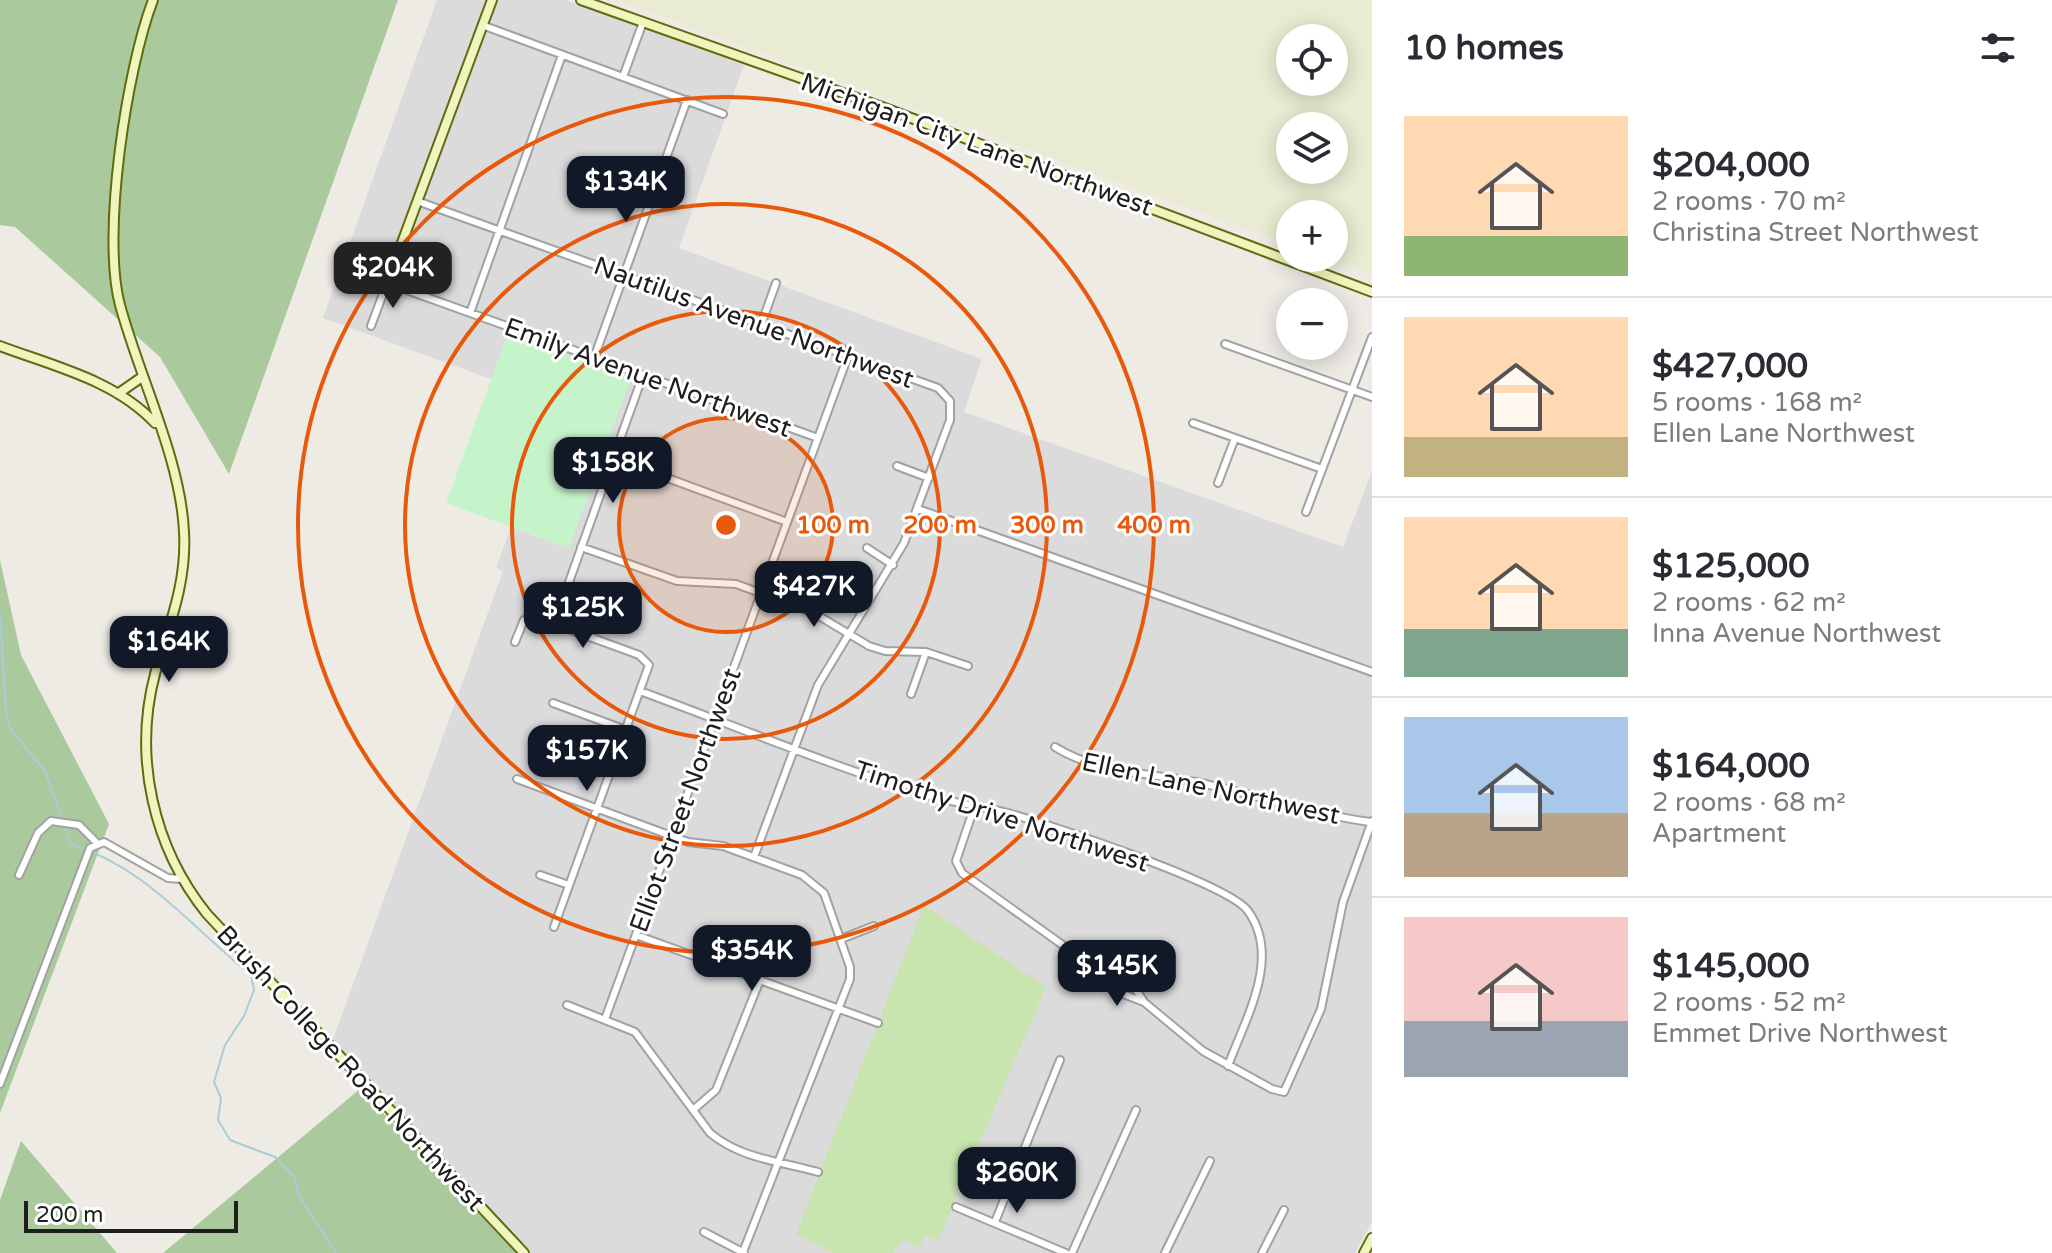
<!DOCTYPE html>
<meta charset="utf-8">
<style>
body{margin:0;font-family:"Varela Round",sans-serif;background:#f2f2f3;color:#2b2b33;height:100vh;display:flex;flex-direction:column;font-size:30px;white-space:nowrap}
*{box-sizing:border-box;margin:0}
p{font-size:26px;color:#7c7c81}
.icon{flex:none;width:44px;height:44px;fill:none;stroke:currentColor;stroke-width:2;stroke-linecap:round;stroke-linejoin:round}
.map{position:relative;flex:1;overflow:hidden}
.panel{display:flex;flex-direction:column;background:#fff;width:680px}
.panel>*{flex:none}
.buttons{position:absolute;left:1276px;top:24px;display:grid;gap:16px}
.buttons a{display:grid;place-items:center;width:72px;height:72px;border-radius:50%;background:#fff;box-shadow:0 4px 20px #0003;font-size:40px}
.scale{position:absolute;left:24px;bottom:20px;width:214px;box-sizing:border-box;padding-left:8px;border:4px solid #1e1e1e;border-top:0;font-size:22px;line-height:28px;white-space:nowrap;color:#1e1e1e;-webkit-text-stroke:6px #fff;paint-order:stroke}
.price{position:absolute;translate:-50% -68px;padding:0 18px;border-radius:16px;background:#111827;color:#fff;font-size:26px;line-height:52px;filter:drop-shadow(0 2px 4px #0008)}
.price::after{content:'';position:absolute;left:50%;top:48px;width:24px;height:18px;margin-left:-12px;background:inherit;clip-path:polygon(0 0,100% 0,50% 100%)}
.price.current{background:#222;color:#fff}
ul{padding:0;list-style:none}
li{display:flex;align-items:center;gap:24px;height:200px;padding:0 32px}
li+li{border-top:2px solid #e1e1e2}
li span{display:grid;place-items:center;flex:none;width:224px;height:160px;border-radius:0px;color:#555}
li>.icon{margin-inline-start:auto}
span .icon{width:96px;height:96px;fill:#fffc;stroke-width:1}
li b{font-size:34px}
h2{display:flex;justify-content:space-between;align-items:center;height:96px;padding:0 32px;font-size:34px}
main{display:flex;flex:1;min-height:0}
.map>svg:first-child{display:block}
.residential{fill:#dcdbdb}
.farmland{fill:#e9ebd2;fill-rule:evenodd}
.grass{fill:#c8e4af}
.forest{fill:#aaca9d}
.park{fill:#c6f4ca}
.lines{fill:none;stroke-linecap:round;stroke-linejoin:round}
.stream{stroke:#a9cdd8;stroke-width:2}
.street-casing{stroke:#a2a2a2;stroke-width:10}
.secondary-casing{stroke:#606b0f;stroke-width:12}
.street{stroke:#fff;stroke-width:6}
.secondary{stroke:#f0f4bd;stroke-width:8}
.ring{fill:none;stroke:#e8590c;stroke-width:4}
.labels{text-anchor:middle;stroke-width:6;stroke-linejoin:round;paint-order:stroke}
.street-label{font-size:26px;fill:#1e1e1e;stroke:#fff}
.centre{fill:#e8590c;stroke:#fff;stroke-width:4}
.ring-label{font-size:24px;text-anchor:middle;font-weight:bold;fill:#e8590c;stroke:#fff;stroke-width:6;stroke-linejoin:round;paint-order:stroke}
</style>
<main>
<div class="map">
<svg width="1372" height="1253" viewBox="0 0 1372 1253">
<rect width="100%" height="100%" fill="#eeebe5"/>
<!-- residential -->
<path class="residential" d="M 437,0 L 566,0 L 744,65 L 679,248 L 982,359 L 964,412 L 1343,547 L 1372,471 L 1372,1222 L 1355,1253 L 894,1253 L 904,1239 L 925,1235 L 938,1241 L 895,985 L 797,1233 L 833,1253 L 529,1253 L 332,1042 L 503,571 L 496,568 L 511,527 L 568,548 L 509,333 L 491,379 L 323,318 Z"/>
<!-- farmland -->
<path class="farmland" d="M 617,0 L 1372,0 L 1372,275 L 1326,258 L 1334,258 L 1334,214 L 1290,214 L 1290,245 ZM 1290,38 L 1334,38 L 1334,82 L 1290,82 ZM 1290,126 L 1334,126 L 1334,170 L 1290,170 Z"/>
<!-- grass -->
<path class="grass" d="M 924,905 L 1046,987 L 938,1241 L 925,1235 L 919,1248 L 904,1239 L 894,1253 L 833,1253 L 796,1234 Z"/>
<!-- forest -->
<path class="forest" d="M 0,0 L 398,0 L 229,474 L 160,357 L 15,227 L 0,225 Z
M 0,560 L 21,655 L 109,824 L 0,1113 Z
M 360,1089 L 518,1253 L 163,1253 Z
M 21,1141 L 117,1253 L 0,1253 L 0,1200 Z"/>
<!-- park -->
<path class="park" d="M 508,333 L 631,378 L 569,548 L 446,503 Z"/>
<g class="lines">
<!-- stream -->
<path class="stream" d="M 0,613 L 6,713 L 11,730 L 45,771 L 62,819
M 64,825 L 70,844 C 145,866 192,928 251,975 L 254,990 L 244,1016 L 225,1045 L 214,1082 L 221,1098 L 218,1120 L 230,1140 L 275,1157 L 295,1178 L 299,1196 L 336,1253"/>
<!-- street casing -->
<g class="street-casing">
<path id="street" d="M 482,25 L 723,114
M 623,77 L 643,22
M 605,170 L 655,188
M 417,201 L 938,388 L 950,401 L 950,420 L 904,543 L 818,685 L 754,857
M 470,313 L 562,55
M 761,325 L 776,283
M 371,326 L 387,283 L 818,438
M 1225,344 L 1372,397
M 594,358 L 687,100
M 1193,423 L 1322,469
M 613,458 L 787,522
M 897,466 L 929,478
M 1218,483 L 1235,438
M 918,509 L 1372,672
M 1306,512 L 1372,337
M 581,547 L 677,581 L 736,584 L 814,613 L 869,646 L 885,651 L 926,652 L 968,666
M 867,548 L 893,565
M 554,624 L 643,375
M 515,642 L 524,620 L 538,618 L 639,655 L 649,665 L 554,927
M 640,691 C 735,726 829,765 926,795 C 953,803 981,806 1008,813 C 1048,824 1229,884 1248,911 C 1282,958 1245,1019 1228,1066
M 911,694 L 926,652
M 553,703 L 626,730
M 1055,747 C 1096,773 1149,773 1196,782 C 1255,794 1311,814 1370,822
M 517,779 L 688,842 L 723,846 L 802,875 L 824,893 L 850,967 L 850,979 L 743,1252
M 974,808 L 956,861 L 962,873 L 1099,971 L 1133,985 L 1144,1002 L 1203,1051 L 1272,1089 L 1284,1092 L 1321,1009 L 1343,902 L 1372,821
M 19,875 L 38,833 L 51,821 L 79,825 L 97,843
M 540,875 L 569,885
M 636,935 L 878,1023
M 841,939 L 874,926
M 1115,981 L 1123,994 L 1144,1002
M 567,1005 L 635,1032 L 710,1133 C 741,1159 780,1161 818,1172
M 605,1019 L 848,356
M 0,1084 L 90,848 L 104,842 L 168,878 L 182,879
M 693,1110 L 716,1090 L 760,980
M 956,1207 L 1066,1253
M 995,1222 L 1060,1060
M 704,1232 L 744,1253
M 1072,1253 L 1136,1110
M 1165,1253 L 1210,1161
M 1262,1253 L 1284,1210"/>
</g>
<!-- secondary casing -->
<g class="secondary-casing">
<path id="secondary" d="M 153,0 C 127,68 101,235 120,305 C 139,376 181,460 184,532 C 187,583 169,625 155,674 C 133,757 153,847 207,914 L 524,1253
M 581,0 L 882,107 L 1372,292
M 387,283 L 492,0
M 0,346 C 53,366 115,380 155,423
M 119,393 L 142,377
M 1364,1253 L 1372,1238"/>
</g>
<!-- street -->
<use href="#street" class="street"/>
<!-- secondary -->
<use href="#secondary" class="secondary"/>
</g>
<!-- distance rings -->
<circle cx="726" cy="525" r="107" fill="#e8590c" fill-opacity=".12"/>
<g class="ring">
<circle cx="726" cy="525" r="107"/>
<circle cx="726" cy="525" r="214"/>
<circle cx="726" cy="525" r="321"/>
<circle cx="726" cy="525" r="428"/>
</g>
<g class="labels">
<!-- street labels -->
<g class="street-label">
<text transform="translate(977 144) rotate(20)" y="9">Michigan City Lane Northwest</text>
<text transform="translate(754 322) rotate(20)" y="9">Nautilus Avenue Northwest</text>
<text transform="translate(648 377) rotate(20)" y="9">Emily Avenue Northwest</text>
<text transform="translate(1211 788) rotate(12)" y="9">Ellen Lane Northwest</text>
<text transform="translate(685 800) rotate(-70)" y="9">Elliot Street Northwest</text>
<text transform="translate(1002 816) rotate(18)" y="9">Timothy Drive Northwest</text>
<text transform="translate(351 1068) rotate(47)" y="9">Brush College Road Northwest</text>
</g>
</g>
<circle cx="726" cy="525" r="12" class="centre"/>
<g class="ring-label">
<text x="833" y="533">100 m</text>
<text x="940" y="533">200 m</text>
<text x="1047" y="533">300 m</text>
<text x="1154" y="533">400 m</text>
</g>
</svg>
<div class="buttons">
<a><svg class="icon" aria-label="locate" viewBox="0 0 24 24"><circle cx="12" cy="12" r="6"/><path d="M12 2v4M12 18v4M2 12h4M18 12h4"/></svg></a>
<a><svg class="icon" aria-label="layers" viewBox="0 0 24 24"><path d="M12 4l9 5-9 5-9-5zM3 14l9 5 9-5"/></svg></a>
<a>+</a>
<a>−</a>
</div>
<div class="scale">200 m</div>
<b class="price" style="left:626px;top:224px">$134K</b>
<b class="price current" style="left:393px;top:310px">$204K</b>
<b class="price" style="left:613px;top:505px">$158K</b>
<b class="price" style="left:814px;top:629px">$427K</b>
<b class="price" style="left:583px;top:650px">$125K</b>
<b class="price" style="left:169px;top:684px">$164K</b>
<b class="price" style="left:587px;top:793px">$157K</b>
<b class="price" style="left:752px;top:993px">$354K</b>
<b class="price" style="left:1117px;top:1008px">$145K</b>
<b class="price" style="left:1017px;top:1215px">$260K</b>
</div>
<section class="panel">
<h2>10 homes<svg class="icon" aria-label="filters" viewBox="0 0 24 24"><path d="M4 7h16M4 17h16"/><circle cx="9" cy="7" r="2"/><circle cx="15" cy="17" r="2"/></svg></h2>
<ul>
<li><span style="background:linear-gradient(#ffd9b3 75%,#8fb573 0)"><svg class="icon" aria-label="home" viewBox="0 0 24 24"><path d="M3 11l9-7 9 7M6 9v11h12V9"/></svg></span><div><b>$204,000</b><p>2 rooms · 70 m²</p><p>Christina Street Northwest</p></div></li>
<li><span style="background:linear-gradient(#ffd9b3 75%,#c2b280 0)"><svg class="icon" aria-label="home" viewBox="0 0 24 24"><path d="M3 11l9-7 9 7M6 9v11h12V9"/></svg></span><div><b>$427,000</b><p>5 rooms · 168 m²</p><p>Ellen Lane Northwest</p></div></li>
<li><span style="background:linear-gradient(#ffd9b3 70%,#7fa58c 0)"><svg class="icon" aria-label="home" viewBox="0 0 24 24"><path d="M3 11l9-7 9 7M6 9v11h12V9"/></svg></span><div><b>$125,000</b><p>2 rooms · 62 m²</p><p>Inna Avenue Northwest</p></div></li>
<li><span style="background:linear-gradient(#a9c7e8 60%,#b9a48a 0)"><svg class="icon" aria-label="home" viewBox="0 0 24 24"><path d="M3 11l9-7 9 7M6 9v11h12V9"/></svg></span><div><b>$164,000</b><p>2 rooms · 68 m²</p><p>Apartment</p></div></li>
<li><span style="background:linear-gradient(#f6c9c9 65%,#9aa5b1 0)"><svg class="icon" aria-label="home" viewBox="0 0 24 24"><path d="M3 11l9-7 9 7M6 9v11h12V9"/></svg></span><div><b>$145,000</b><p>2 rooms · 52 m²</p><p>Emmet Drive Northwest</p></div></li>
</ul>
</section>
</main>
